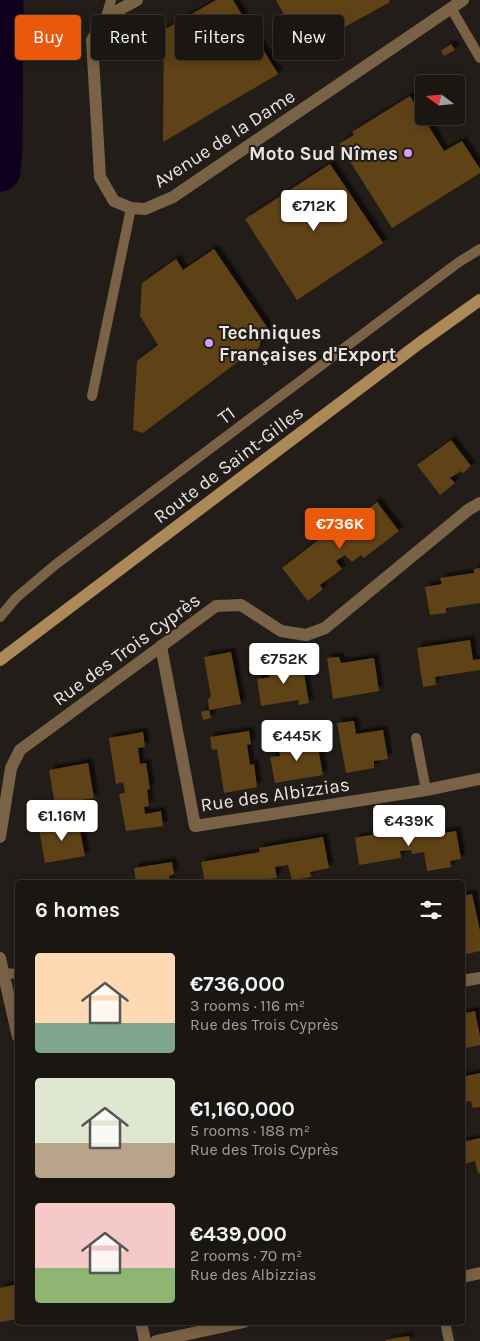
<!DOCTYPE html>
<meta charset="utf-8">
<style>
body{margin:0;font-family:Karla,sans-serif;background:#231f1b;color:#f1f3f6;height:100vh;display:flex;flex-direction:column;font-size:19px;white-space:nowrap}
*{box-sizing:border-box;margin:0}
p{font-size:16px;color:#9f9f9f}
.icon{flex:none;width:28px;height:28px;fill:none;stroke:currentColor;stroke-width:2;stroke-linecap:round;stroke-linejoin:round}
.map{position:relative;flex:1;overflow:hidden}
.panel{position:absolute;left:15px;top:880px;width:450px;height:445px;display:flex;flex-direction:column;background:#1a1612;border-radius:5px;box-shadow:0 2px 12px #0003,0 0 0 1px #383532}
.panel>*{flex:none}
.guide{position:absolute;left:15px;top:15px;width:450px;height:45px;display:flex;gap:10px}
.needle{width:32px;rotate:286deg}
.buttons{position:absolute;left:415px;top:75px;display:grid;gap:10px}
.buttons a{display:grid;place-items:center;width:50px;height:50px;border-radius:5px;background:#1a1612;box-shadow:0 2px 12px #0003,0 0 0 1px #383532;font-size:25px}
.price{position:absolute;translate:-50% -42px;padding:0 11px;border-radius:5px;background:#fff;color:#222;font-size:16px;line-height:32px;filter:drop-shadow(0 1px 2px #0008)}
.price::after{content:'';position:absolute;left:50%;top:30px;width:15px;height:11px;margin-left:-8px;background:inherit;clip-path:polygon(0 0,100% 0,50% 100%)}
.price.active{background:#ea580c;color:#fff}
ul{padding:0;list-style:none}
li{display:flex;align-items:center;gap:15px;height:125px;padding:0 20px}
li span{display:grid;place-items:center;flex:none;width:140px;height:100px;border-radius:5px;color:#555}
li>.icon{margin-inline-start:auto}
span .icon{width:60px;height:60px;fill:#fffc;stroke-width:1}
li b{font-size:21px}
h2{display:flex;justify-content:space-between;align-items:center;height:60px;padding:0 20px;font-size:21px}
.chip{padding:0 18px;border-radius:5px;background:#1a1612;box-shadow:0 2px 12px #0003,0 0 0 1px #383532;font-size:18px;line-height:45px}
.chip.active{background:#ea580c;color:#fff}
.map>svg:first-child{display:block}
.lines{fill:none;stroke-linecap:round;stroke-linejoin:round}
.river{stroke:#11001e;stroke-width:41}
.building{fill:#5e4217;filter:url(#shadow)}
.service{stroke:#796245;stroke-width:10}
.minor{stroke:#796245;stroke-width:12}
.tertiary{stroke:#796245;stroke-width:12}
.secondary{stroke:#ad8958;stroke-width:12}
.poi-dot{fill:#d19dfe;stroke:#221d18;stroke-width:2}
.labels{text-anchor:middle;stroke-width:4;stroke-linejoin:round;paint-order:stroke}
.street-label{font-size:19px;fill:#e9e6e2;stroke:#221d18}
.poi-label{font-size:19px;font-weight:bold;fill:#e9e6e2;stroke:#221d18;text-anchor:end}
</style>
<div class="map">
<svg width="480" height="1341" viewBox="0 0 480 1341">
<defs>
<filter id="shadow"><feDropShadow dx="4.5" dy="-4.5" stdDeviation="1" flood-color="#0009"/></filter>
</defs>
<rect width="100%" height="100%" fill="#221d18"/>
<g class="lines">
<!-- river -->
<path class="river" d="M 0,171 L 2,151 L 3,0"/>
</g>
<!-- building -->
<path class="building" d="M 216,0 L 233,0 L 278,74 L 163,142 L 164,30 Z
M 276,0 L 389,0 L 390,2 L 303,50 Z
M 451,44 L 455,50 L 444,56 L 441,51 Z
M 410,96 L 444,151 L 462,141 L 480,169 L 480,173 L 392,228 L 339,144 L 354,135 L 352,132 Z
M 330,164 L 383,243 L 297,300 L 245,219 Z
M 214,249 L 269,330 L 262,336 L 260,345 L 257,350 L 251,355 L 246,348 L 236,355 L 239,361 L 143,433 L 133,430 L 137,361 L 158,345 L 140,316 L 142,283 L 176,259 L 183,270 Z
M 451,440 L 471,466 L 463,473 L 461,471 L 450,478 L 455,483 L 440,495 L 417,465 Z
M 377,502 L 399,531 L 364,558 L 361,555 L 352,562 L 345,555 L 336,561 L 342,569 L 320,585 L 323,589 L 308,601 L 282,568 L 329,532 L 333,538 L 342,531 L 341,530 Z
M 480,568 L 480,603 L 446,608 L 446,613 L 430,615 L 425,587 L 442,584 L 440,578 L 474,573 L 474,569 Z
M 470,640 L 473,660 L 480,659 L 480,670 L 435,677 L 436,685 L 423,687 L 417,648 Z
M 231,652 L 241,704 L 209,710 L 208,699 L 211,697 L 204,657 Z
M 339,657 L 341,663 L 374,658 L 379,691 L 333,699 L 327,658 Z
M 286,661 L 287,665 L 302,662 L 309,703 L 299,705 L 298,700 L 261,706 L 257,679 L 270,677 L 268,665 Z
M 209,710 L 211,718 L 203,720 L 201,712 Z
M 354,721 L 356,734 L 383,730 L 388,759 L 374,761 L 374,768 L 346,773 L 337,723 Z
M 249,731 L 251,744 L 247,745 L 250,765 L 254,764 L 257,787 L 224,793 L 217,749 L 212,750 L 210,737 Z
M 143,732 L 145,747 L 138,748 L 140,764 L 146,763 L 150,789 L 147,790 L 149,806 L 144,807 L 145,814 L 161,811 L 163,826 L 126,831 L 119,794 L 125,793 L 123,782 L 116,784 L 109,738 Z
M 303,740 L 304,744 L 317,742 L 323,775 L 275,783 L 270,757 L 280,756 L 278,744 Z
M 88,763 L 94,798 L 55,805 L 49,770 Z
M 78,821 L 85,856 L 45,863 L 39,829 Z
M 407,825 L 409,833 L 420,831 L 422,836 L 456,831 L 461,859 L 450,861 L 451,867 L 427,871 L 424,852 L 412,854 L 411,850 L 400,851 L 401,858 L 359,865 L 355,838 L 376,834 L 376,830 L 386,828 L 387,832 L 395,831 L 395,827 Z
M 323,837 L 329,868 L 310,872 L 311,877 L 292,880 L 288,865 L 275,867 L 277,878 L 267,879 L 268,882 L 205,882 L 201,862 L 260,852 L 259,848 Z
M 172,862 L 174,874 L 169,876 L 170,882 L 136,882 L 134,868 Z
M 472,894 L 480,931 L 480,951 L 462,955 L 462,896 Z
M 475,1011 L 480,1037 L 480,1045 L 462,1049 L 462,1014 Z
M 480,1073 L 480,1107 L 473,1108 L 471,1101 L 462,1102 L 462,1077 Z
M 480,1138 L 480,1173 L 478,1173 L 475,1161 L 464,1164 L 462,1157 L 462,1142 Z
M 18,1284 L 18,1319 L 0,1322 L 0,1288 Z
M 409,1336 L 410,1341 L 386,1341 L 386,1340 Z"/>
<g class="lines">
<!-- service -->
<path class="service" d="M 451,8 L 480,58
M 106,17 L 111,0
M 92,396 L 131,208
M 0,617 L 16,598 L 55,565 L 459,262 L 480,249
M 416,738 L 426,790
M 3,973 L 18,974
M 445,1322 L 449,1341"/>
<!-- minor -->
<path class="minor" d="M 137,0 L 106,17 L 92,40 L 100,177 L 114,201 L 131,208 L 145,209 L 173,197 L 463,0
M 161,646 L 195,826 L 426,790 L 480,779
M 0,837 L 11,768 L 20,750 L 216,606 L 241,605 L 281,631 L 306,635 L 325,628 L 468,510 L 480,503
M 0,958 L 18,1037
M 462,981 L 480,978
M 141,1322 L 145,1341"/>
<!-- tertiary -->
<path class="tertiary" d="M 462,1277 L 480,1273
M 156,1341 L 244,1322"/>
<!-- secondary -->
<path class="secondary" d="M 0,660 L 421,342 L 480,300"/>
</g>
<!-- markers -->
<g class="poi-dot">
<circle cx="408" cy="153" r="5"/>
<circle cx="209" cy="343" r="5"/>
</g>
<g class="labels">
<!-- street labels -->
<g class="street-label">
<text transform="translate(224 138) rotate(-33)" y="7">Avenue de la Dame</text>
<text transform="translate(226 415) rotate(-37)" y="7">T1</text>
<text transform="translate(228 464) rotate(-37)" y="7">Route de Saint-Gilles</text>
<text transform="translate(126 649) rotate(-36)" y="7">Rue des Trois Cyprès</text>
<text transform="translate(275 794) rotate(-8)" y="7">Rue des Albizzias</text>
</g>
<!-- poi labels -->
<g class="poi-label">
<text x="398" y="160">Moto Sud Nîmes</text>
<text x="219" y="339" text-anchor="start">Techniques<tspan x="219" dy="22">Françaises d'Export</tspan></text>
</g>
</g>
</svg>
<div class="buttons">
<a><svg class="needle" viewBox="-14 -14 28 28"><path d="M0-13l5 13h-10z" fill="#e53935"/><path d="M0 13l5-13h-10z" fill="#9f9f9f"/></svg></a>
</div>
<b class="price" style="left:314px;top:232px">€712K</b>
<b class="price active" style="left:340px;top:550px">€736K</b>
<b class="price" style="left:284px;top:685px">€752K</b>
<b class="price" style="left:297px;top:762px">€445K</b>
<b class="price" style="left:62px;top:842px">€1.16M</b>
<b class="price" style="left:409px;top:847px">€439K</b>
<div class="guide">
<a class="chip active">Buy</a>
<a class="chip">Rent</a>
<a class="chip">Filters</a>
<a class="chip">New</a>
</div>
<section class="panel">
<h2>6 homes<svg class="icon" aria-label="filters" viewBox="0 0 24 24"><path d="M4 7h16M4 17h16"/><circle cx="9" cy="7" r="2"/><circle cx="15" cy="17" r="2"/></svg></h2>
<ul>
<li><span style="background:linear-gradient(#ffd9b3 70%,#7fa58c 0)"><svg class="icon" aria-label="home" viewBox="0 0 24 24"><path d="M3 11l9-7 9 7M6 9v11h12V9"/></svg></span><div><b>€736,000</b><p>3 rooms · 116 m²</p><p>Rue des Trois Cyprès</p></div></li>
<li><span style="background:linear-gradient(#dfe7d0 65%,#b9a48a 0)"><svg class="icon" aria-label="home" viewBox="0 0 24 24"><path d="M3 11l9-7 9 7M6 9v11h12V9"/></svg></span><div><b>€1,160,000</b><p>5 rooms · 188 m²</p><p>Rue des Trois Cyprès</p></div></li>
<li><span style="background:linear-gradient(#f6c9c9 65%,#8fb573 0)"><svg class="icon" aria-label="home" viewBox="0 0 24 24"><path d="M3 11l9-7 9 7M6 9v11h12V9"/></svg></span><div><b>€439,000</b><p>2 rooms · 70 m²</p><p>Rue des Albizzias</p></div></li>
</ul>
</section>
</div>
